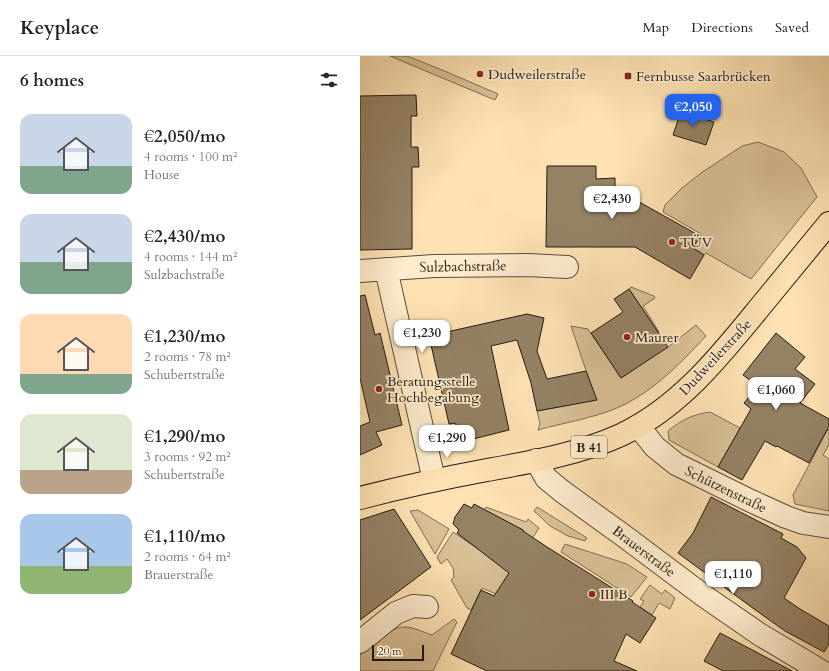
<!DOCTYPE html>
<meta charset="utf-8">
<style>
body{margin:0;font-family:Cardo,serif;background:#f6f6f6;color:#222;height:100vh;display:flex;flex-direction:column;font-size:15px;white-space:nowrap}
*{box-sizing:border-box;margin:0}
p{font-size:13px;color:#767676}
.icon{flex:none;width:22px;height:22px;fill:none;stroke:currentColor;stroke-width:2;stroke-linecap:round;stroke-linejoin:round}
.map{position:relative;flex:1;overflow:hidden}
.details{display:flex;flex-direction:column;background:#fff;width:360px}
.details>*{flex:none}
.scale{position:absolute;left:12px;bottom:10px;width:52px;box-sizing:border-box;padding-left:4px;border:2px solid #241a11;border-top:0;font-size:11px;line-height:14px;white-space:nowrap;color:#241a11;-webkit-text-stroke:3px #feecce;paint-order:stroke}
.price{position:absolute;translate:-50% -34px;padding:0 9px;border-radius:8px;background:#fff;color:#222;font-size:13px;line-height:26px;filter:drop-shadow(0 1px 2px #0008)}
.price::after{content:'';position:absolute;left:50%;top:24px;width:12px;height:9px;margin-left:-6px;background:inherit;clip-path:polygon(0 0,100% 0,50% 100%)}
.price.on{background:#2563eb;color:#fff}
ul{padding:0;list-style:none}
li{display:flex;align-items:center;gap:12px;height:100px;padding:0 20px}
li span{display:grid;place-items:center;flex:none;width:112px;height:80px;border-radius:12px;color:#555}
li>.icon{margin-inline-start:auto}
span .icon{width:48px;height:48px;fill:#fffc;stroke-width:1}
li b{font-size:17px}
h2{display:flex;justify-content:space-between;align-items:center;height:48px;padding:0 20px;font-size:17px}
header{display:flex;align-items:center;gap:24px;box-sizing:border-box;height:56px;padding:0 20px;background:#fff;border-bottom:1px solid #e0e0e0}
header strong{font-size:19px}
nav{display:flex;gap:22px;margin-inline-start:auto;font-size:14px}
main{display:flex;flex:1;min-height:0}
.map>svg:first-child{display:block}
.green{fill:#d9c097;stroke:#7e6d54}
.building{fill:#958265;stroke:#241a11}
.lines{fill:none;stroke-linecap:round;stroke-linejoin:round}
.minor-casing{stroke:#5a4c3a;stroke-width:24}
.major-casing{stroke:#241a11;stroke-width:24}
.minor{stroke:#feecce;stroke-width:22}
.major{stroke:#fee2b3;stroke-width:22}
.poi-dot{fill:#8f2418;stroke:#feecce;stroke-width:1.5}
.labels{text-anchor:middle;stroke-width:3.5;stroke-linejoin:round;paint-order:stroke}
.shield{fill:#feecce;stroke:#65594a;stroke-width:1}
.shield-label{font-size:13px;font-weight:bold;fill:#241a11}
.poi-label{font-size:14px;fill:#241a11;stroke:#feecce;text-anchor:start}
.street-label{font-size:14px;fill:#241a11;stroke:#feecce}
</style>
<header>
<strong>Keyplace</strong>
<nav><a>Map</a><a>Directions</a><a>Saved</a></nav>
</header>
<main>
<section class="details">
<h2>6 homes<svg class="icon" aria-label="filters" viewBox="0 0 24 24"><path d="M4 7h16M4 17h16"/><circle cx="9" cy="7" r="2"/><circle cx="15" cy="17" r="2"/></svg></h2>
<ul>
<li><span style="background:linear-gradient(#c9d6e8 65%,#7fa58c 0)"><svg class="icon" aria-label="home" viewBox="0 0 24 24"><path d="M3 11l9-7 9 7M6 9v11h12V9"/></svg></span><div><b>€2,050/mo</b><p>4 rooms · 100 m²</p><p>House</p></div></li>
<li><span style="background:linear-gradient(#c9d6e8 60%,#7fa58c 0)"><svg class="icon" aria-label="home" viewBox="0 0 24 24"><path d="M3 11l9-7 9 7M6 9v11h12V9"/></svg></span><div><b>€2,430/mo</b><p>4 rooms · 144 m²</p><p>Sulzbachstraße</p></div></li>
<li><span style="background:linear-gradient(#ffd9b3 75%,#7fa58c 0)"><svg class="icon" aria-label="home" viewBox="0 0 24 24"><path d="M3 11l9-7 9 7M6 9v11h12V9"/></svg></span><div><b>€1,230/mo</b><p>2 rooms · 78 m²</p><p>Schubertstraße</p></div></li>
<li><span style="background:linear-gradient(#dfe7d0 70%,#b9a48a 0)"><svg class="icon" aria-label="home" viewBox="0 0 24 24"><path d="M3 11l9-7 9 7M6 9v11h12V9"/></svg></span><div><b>€1,290/mo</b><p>3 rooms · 92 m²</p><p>Schubertstraße</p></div></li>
<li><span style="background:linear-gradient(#a9c7e8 65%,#8fb573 0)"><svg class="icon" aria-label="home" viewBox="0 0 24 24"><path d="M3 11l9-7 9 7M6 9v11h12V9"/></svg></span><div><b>€1,110/mo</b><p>2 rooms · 64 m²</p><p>Brauerstraße</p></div></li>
</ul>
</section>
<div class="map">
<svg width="469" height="615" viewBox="0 0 469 615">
<rect width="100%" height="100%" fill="#fee2b3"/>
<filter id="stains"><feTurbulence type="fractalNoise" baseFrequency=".005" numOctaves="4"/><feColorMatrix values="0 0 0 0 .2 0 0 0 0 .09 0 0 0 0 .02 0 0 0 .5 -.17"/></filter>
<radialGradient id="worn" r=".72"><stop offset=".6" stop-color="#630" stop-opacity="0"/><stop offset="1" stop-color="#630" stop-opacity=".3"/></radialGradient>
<!-- green -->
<path class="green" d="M 30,0 L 47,0 L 87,16 L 138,38 L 135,44 Z
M 398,86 L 424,96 L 441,112 L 457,141 L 391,223 L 346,197 L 344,199 L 333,192 L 341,178 L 303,156 L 305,149 L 322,132 L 341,117 L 382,90 Z
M 271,231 L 294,240 L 295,242 L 283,250 L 299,276 L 298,276 L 269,233 Z
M 336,269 L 346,280 C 320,308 289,340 252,354 C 228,363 203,367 178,374 L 180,368 L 177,355 L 236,344 L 211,270 L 228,273 L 261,322 L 308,291 Z
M 350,356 L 380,372 L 358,411 L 309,384 L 308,375 C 320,365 333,358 350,356 Z
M 468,373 L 469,374 L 469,389 L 463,399 L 469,403 L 469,455 L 435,448 L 433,439 Z
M 126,451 L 166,466 L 168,463 L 179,472 L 170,486 L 161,480 L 163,474 L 124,454 Z
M 177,451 L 227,482 L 225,485 L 208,480 L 190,470 L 174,455 Z
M 58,454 L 89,473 L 75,498 L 50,455 Z
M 93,476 L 151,515 L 136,538 L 122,532 L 111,554 L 107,552 L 91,524 L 94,521 L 93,512 L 87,503 L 81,508 L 77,501 Z
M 205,488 L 267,508 L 287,521 L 271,541 L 201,496 Z
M 290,529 L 302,538 L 305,534 L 315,542 L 310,553 L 299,547 L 292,559 L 280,551 L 284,545 L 280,543 Z
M 94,563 L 97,566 L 73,615 L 0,615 L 0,599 C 11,590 31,570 45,571 C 53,571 63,576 72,579 Z"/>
<!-- building -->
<path class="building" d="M 56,39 L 57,60 L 51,60 L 51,91 L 58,91 L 59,111 L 52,111 L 52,193 L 0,194 L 0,40 Z
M 321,55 L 354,66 L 346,89 L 313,79 Z
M 187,110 L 236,110 L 236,123 L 255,122 L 255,133 L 263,133 L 263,137 L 340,180 L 333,192 L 344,199 L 330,223 L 275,191 L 186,191 Z
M 269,233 L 308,291 L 261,322 L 231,277 L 263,256 L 254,243 Z
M 5,239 L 15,279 L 20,277 L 42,369 L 16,376 L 22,389 L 0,399 L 0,370 L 10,366 L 0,322 L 0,240 Z
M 167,258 L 184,262 L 177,295 L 187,323 L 226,315 L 237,344 L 177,355 L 171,327 L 157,284 L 131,290 L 149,374 L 113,383 L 105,380 L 99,374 L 95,367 L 89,368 L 69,280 Z
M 416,277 L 445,301 L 435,313 L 455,328 L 440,347 L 469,363 L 469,370 L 449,407 L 417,390 L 416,391 L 405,385 L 382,424 L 358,411 L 391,353 L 384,347 L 398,330 L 383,319 Z
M 351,441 L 423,478 L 421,482 L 437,491 L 446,502 L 424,542 L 440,553 L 469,570 L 469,588 L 464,596 L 425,575 L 394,553 L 318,497 L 333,477 Z
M 104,448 L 112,452 L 114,448 L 163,474 L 163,475 L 187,491 L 273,545 L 272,546 L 296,562 L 280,587 L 266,578 L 254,605 L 277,615 L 127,615 L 91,598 L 121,534 L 134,540 L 149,517 L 97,477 L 99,474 L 93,468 L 95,461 Z
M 34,453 L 71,511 L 0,564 L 0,464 Z
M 360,577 L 398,597 L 432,615 L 363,615 L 344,605 Z"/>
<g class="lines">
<!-- minor casing -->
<g class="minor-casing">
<path id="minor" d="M 26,213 L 35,253 L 74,424
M 0,215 L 74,210 L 168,209 L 207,211
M 278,370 L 295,391 L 316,408 L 391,445 L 426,461 L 443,467 L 469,471
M 176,404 L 186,422 L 203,436 L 264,480 L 344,540 L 399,578 L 461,615
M 0,586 L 36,557 L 53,550 L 67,551"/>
</g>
<!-- major casing -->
<g class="major-casing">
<path id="major" d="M 0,442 C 42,431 84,422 127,414 C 172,406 219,398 261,379 C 320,351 360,300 400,251 C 423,223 446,195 469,167"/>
</g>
<!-- minor -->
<use href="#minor" class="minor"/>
<!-- major -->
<use href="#major" class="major"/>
</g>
<!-- markers -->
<g class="poi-dot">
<circle cx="120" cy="18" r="4"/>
<rect x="264" y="16" width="8" height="8" rx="2"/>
<circle cx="312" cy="186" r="4"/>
<circle cx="267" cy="281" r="4"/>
<circle cx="19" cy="333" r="4"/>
<circle cx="232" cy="538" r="4"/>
</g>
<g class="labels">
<!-- shield labels -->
<rect class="shield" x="211" y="380" width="36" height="22" rx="3"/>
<g class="shield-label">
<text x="229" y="396">B 41</text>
</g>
<!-- poi labels -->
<g class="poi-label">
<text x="128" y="23">Dudweilerstraße</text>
<text x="276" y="25">Fernbusse Saarbrücken</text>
<text x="320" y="191">TÜV</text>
<text x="275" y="286">Maurer</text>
<text x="27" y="330">Beratungsstelle<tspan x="27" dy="16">Hochbegabung</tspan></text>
<text x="240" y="543">III B</text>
</g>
<!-- street labels -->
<g class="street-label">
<text transform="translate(103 210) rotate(-1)" y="5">Sulzbachstraße</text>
<text transform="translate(355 301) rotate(-47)" y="5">Dudweilerstraße</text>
<text transform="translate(366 433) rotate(26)" y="5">Schützenstraße</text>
<text transform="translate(284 495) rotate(37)" y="5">Brauerstraße</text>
</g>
</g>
<rect width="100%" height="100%" filter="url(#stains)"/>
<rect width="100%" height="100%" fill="url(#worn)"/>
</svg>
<div class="scale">20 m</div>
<b class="price on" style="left:333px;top:72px">€2,050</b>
<b class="price" style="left:252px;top:164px">€2,430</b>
<b class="price" style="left:62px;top:298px">€1,230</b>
<b class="price" style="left:416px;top:355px">€1,060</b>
<b class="price" style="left:87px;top:403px">€1,290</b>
<b class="price" style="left:373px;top:539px">€1,110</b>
</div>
</main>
